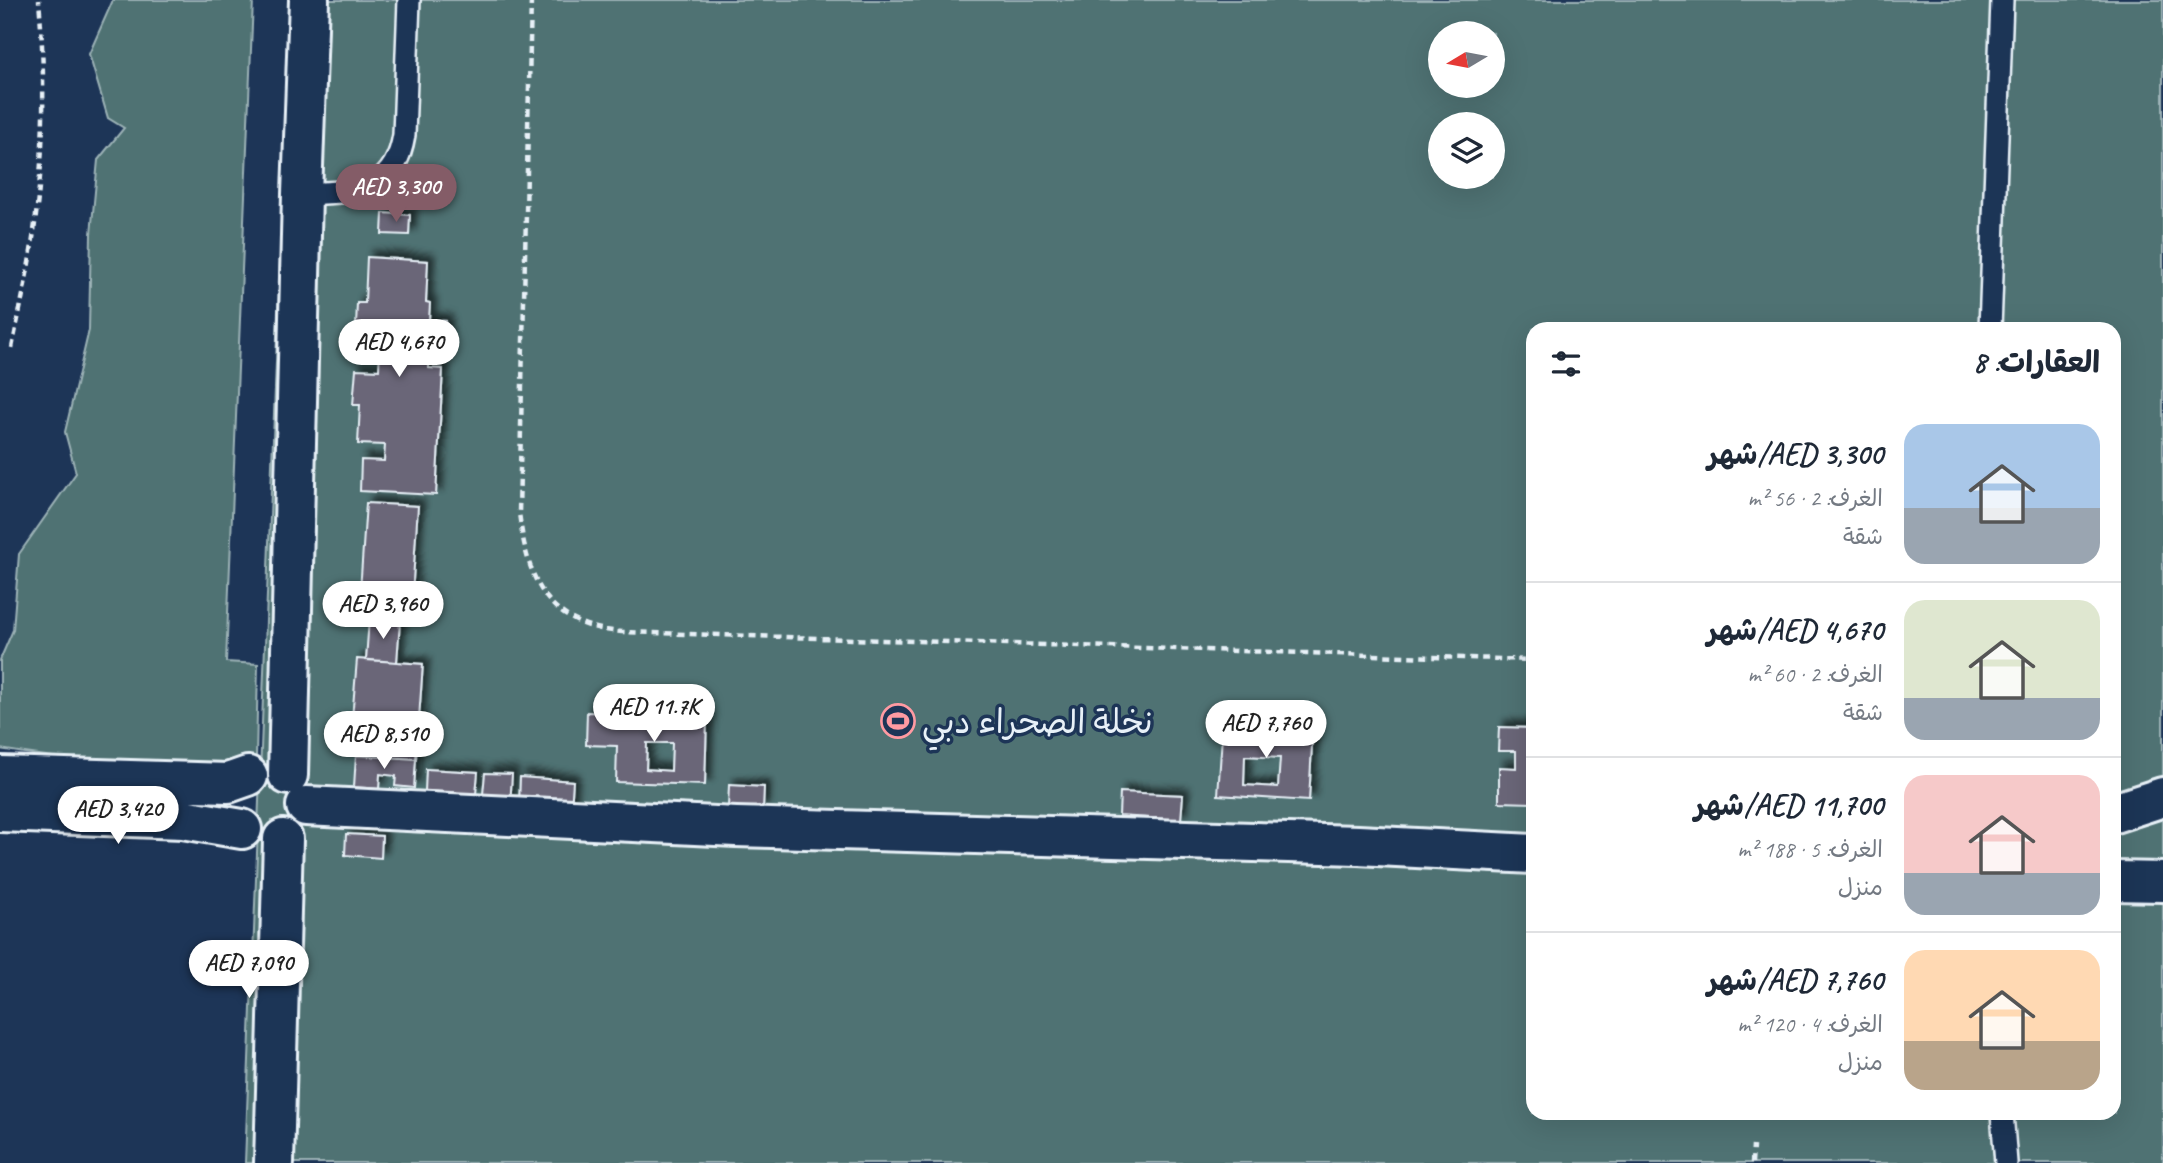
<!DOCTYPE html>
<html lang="ar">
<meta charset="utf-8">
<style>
body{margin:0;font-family:Caveat,"Playpen Sans Arabic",sans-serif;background:#f2f2f3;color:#1f2937;direction:rtl;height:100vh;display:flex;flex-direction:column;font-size:26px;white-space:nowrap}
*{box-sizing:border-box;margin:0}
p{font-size:23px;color:#747a83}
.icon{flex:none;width:38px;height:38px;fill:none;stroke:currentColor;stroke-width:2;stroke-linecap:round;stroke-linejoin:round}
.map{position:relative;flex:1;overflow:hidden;direction:ltr}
.drawer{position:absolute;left:1526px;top:322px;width:595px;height:798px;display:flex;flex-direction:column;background:#fff;border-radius:21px;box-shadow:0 7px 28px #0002;direction:rtl}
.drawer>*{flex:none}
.needle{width:46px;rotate:260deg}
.buttons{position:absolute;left:1428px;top:21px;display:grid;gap:14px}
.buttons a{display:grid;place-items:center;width:77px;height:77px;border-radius:50%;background:#fff;box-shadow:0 7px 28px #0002;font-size:35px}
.price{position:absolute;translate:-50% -60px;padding:0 16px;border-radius:24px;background:#fff;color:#222;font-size:23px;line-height:46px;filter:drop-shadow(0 2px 4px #0008)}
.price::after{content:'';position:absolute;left:50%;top:42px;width:21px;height:16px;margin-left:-10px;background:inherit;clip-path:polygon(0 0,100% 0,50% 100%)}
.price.active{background:#845c67;color:#fff}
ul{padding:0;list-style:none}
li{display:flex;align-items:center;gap:21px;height:175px;padding:0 21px}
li+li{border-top:2px solid #e0e1e3}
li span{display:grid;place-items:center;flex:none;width:196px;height:140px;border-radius:21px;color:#555}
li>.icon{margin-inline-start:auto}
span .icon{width:84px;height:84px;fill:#fffc;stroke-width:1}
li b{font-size:30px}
h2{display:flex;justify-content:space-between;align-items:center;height:84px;padding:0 21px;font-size:30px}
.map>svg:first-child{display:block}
.green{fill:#4f7273;stroke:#9cb2b6;stroke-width:2;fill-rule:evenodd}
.building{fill:#6b6678;stroke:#e8f1f8;stroke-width:2;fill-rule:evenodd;filter:url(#shadow)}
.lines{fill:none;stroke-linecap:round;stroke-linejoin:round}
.service-casing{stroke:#e8f1f8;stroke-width:26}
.minor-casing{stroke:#e8f1f8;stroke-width:44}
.path{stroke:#e8f1f8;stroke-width:4.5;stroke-dasharray:7 5;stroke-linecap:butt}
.service{stroke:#1d3557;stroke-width:21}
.minor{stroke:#1d3557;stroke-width:38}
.labels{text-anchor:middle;stroke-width:7;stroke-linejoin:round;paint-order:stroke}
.poi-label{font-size:33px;fill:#e8f1f8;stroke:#1d3557;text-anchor:start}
</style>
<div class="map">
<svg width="2163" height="1163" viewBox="0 0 2163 1163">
<defs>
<filter id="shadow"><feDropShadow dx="6" dy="-6" stdDeviation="3.5" flood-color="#0009"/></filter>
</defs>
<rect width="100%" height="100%" fill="#1d3557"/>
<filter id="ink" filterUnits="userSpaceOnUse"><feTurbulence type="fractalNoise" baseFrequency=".0143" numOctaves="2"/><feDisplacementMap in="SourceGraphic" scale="14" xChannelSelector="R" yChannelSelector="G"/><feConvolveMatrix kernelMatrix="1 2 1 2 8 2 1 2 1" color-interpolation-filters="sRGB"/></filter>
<g filter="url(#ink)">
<!-- green -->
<path class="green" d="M 113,0 L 253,0 L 226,662 L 258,664 L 256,757 L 242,773 C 161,768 80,763 0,749 L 0,660 L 13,630 L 19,554 L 76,473 L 65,432 L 89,330 L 91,234 L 98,160 L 124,128 L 108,118 L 89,54 Z
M 290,0 L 2163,0 L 2163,1163 L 245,1163 ZM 1440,33 L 1493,33 L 1493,86 L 1440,86 ZM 1440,124 L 1493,124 L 1493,177 L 1440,177 ZM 1533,329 L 2114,329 L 2114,1113 L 1533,1113 Z"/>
<!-- building -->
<path class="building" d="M 383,213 L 410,215 L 409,235 L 382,234 Z
M 367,257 L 428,261 L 426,302 L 430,303 L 429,320 L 446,321 L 445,352 L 429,351 L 429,368 L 443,369 L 436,495 L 360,491 L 361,460 L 384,461 L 385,445 L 358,444 L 360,405 L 353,405 L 356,369 L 379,370 L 380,350 L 355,349 L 357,303 L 365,303 Z
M 366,503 L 418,506 L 411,610 L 359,606 Z
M 369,619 L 400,622 L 397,662 L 366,660 Z
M 357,659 L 423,664 L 416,759 L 349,755 Z
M 644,703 L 690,705 L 690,717 L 707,718 L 705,785 L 616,782 L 617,746 L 586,745 L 587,712 L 643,714 ZM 647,743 L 672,743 L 671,771 L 646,769 Z
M 1252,718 L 1288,720 L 1287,725 L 1313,727 L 1309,801 L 1218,795 L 1223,721 L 1252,723 ZM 1245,756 L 1280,758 L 1278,787 L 1244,785 Z
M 1499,727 L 1533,728 L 1533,803 L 1499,802 L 1499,767 L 1516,768 L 1516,751 L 1498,751 Z
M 356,755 L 416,759 L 414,788 L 395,786 L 396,776 L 380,774 L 379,789 L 354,787 Z
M 426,769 L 478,772 L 476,794 L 425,791 Z
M 485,773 L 512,774 L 510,807 L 482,805 Z
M 520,777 L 573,781 L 571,810 L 519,806 Z
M 729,785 L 764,787 L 763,810 L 728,808 Z
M 1120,792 L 1183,795 L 1181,820 L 1119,816 Z
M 346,834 L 382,836 L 381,858 L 345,855 Z"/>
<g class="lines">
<!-- service casing -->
<g class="service-casing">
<path id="service" d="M 302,194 C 352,191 394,197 404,135 L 409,0
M 1990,329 L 2002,0
M 2002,1113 L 2006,1163"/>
</g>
<!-- minor casing -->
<g class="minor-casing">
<path id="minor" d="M 288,775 L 302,194 L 309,0
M 0,776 L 228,783 L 248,776
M 306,806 L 736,827 L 1358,845 L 1533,854
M 0,812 L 183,819 L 242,829
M 2114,813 L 2163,797
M 2114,881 L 2163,882
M 274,1163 L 283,839"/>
</g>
<!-- path -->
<path class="path" d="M 531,0 L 519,513 C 528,581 546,626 622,632 L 1533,660
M 12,348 C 21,304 31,260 36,215 C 45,144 45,71 39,0
M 1752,1163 L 1753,1146"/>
<!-- service -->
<use href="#service" class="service"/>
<!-- minor -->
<use href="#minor" class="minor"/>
</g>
</g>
<!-- icons -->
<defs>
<g id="stadium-ring" transform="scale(1.75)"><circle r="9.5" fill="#1d3557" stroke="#ff9aa2" stroke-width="1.5"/><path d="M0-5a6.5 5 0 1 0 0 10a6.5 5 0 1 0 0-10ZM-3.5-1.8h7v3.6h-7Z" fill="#ff9aa2"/></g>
</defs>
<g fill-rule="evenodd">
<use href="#stadium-ring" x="898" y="721"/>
</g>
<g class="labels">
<!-- poi labels -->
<g class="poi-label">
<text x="922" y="733">نخلة الصحراء دبي</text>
</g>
</g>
</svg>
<div class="buttons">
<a><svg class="needle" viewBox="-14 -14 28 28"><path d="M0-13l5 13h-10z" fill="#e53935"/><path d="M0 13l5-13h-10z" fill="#747a83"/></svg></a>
<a><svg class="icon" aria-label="layers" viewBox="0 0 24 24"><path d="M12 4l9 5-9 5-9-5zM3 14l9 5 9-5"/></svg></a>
</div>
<b class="price active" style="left:396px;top:224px">AED 3,300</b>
<b class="price" style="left:399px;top:379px">AED 4,670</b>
<b class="price" style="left:383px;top:641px">AED 3,960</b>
<b class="price" style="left:654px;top:744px">AED 11.7K</b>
<b class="price" style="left:1266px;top:760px">AED 7,760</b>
<b class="price" style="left:384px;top:771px">AED 8,510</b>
<b class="price" style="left:118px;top:846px">AED 3,420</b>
<b class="price" style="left:249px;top:1000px">AED 7,090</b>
<section class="drawer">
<h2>العقارات: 8<svg class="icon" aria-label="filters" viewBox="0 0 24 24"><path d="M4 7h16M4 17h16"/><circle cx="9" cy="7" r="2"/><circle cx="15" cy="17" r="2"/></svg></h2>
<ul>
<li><span style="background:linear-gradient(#a9c7e8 60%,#9aa5b1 0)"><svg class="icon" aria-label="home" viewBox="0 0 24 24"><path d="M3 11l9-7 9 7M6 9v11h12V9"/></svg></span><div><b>AED 3,300/شهر</b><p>الغرف: 2 · 56 m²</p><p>شقة</p></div></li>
<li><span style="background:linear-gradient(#dfe7d0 70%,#9aa5b1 0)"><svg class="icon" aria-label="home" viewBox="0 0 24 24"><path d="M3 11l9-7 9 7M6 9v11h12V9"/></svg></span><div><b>AED 4,670/شهر</b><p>الغرف: 2 · 60 m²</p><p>شقة</p></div></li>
<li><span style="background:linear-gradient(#f6c9c9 70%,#9aa5b1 0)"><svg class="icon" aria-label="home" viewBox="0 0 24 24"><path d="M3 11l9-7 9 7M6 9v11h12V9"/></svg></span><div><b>AED 11,700/شهر</b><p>الغرف: 5 · 188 m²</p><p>منزل</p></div></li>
<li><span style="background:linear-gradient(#ffd9b3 65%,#b9a48a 0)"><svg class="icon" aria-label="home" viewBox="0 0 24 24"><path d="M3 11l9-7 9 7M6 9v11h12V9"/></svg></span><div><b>AED 7,760/شهر</b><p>الغرف: 4 · 120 m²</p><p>منزل</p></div></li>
</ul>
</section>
</div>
